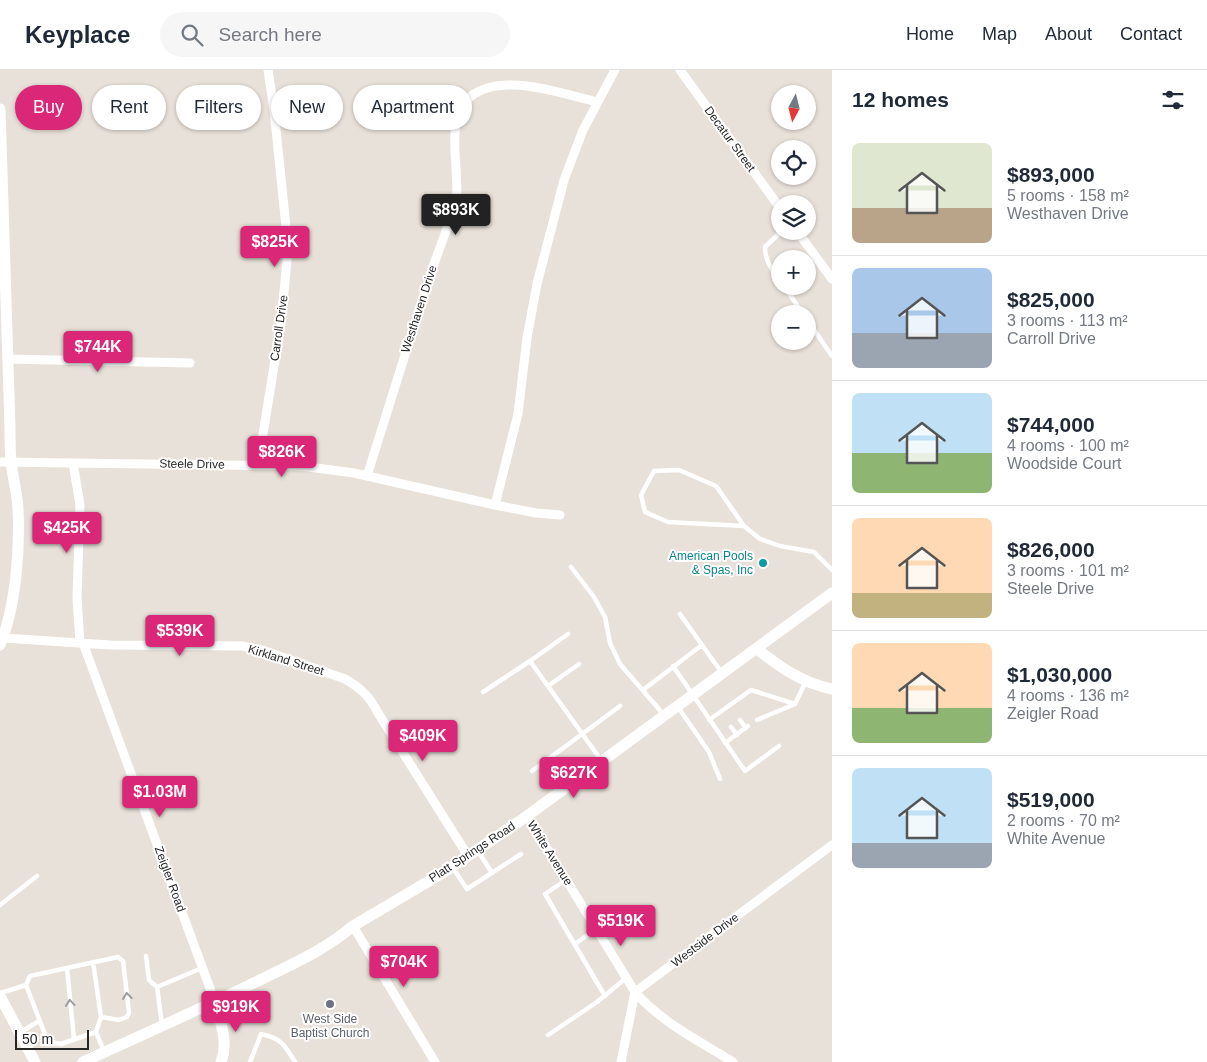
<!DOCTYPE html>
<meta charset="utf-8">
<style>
body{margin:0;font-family:Helvetica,sans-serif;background:#f6f6f7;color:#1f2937;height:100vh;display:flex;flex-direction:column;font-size:19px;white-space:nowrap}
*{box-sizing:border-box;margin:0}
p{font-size:16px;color:#747a83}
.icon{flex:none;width:28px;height:28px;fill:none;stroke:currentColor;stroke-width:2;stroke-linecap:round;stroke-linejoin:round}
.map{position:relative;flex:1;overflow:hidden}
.drawer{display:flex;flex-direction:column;background:#fff;width:375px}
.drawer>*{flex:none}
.top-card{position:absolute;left:15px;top:15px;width:475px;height:45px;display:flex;gap:10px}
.needle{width:32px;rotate:187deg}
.controls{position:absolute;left:771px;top:15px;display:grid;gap:10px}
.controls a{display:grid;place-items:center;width:45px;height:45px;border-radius:50%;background:#fff;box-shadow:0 1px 4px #0004;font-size:25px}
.scale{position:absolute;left:15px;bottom:12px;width:74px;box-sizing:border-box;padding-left:5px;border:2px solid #262626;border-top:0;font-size:14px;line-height:18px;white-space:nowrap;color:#262626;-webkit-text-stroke:4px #fff;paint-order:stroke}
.price{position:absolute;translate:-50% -42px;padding:0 11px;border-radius:5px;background:#db2777;color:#fff;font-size:16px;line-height:32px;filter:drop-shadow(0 1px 2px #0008)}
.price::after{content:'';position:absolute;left:50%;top:30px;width:15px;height:11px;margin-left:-8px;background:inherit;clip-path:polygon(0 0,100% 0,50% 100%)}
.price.active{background:#222;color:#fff}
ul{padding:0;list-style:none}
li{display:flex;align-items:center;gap:15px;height:125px;padding:0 20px}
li+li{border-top:1px solid #e0e1e3}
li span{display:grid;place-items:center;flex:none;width:140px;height:100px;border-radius:8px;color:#555}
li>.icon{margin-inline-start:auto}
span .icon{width:60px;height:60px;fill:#fffc;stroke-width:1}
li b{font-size:21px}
h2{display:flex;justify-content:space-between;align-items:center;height:60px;padding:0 20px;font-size:21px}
.chip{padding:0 18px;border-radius:22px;background:#fff;box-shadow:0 1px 4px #0004;font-size:18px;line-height:45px}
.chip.active{background:#db2777;color:#fff}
header{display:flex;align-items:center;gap:30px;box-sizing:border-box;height:70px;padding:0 25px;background:#fff;border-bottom:1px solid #e0e1e3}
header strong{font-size:24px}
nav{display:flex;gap:28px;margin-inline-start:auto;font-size:18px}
.search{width:350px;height:45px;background:#f6f6f7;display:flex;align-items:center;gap:12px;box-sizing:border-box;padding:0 18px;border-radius:28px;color:#747a83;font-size:19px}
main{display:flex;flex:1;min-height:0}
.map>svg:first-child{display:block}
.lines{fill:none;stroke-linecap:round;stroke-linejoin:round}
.lane{stroke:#fff;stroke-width:4.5}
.street{stroke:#fff;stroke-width:9}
.secondary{stroke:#fff;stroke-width:11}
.oneway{stroke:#9d9d9d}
.culture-dot{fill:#0f9aa8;stroke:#fff;stroke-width:2}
.worship-dot{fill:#6b7280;stroke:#fff;stroke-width:2}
.labels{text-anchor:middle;stroke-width:4;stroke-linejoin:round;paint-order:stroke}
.street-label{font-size:12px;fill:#262626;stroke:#fff}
.culture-label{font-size:12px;fill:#0d838f;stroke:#fff;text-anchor:end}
.worship-label{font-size:12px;fill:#5b616d;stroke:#fff}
</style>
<header>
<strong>Keyplace</strong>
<div class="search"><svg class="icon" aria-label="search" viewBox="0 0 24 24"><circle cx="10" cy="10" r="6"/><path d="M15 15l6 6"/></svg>Search here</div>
<nav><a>Home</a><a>Map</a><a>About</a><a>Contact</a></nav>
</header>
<main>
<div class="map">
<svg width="832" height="992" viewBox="0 0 832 992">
<rect width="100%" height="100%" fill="#e8e1d9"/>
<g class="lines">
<!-- lane -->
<path class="lane" d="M 780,211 C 772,200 765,191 765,177 L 782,161
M 784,216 L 803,244
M 808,251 L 832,286
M 744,456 L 668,452 L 645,442 L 641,425 L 654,401 L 679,400 L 716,416 L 744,456 L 760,469 L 780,476 L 814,482 L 832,500
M 571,497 L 594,527 L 605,547 L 610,573 L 620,594 L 664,645
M 680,544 L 702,575
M 530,591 L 568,564
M 673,596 L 745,701 L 779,676
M 548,616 L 579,594
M 643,620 L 702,575 L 722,603
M 483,622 L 530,591 L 601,690
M 678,637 L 709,682 L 720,709
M 709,650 L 751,620 L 795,634 L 806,611
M 740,650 L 746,658
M 757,650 L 795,634
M 731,657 L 737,665
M 725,673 L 748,656
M 532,701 L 620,636
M 478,781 L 492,803
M 453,798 L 467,819 L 521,784
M 566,810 L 545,824 L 605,926
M 0,835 L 37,806
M 575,874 L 596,859
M 146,886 L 149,910 L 157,917 L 162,954
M 93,892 L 101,947 L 96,962 L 104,981
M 67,898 L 74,969
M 157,917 L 202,898
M 0,923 L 26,915
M 21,962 L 39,951
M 96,962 L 61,974 L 55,973 L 46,967 L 26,915 L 30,906 L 118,887 L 123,891 L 129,943 L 127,947 L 119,950 L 101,947
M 548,965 L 597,932 L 626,908
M 250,992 L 261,964 C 281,968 285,975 295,992"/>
<!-- street -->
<path class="street" d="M 680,0 L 780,138
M 797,161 L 832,209
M 7,289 L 190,293
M 0,392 L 301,396 L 354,403 L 495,435 L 536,443 L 560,445
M 73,393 L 80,435 L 77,528 L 80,573
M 258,395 L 281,253 L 287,190 L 286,157 L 274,40 L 268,0
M 367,406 C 387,344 406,281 426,218 C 432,199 439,180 446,161 C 449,151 454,142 456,132 C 461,101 443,50 470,27 C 502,1 561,24 598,32
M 495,435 L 518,344 L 527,268 L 537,214 L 564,110 L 583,60 L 615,0
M 3,568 L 110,575 L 242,576 L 262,580 L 345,609 C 361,618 370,627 378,643 L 468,786
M 83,573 L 215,932
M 527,746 L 635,922 C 661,952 699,971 733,992
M 353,856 L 435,992
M 621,992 L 635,922 L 832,775"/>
<!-- secondary -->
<path class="secondary" d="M 0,39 L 10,358 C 10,369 10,381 11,392 C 13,408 17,423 18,438 C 20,480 16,536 0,575
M 757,579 C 780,597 802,613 832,619
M 0,926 L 35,992
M 215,932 C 220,951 229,973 221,992
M 83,992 C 143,964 204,938 264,908 C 295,893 326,879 353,856 L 446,801 L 527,746 L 832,523"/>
</g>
<!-- one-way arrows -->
<defs><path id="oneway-chevron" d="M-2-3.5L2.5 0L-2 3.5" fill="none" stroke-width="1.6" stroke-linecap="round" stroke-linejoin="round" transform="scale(1.25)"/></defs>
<g class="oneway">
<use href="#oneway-chevron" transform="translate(127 926) rotate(-97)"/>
<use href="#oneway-chevron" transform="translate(70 933) rotate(-95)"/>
</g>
<!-- markers -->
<circle class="culture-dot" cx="763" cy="493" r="5"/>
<circle class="worship-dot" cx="330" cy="934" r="5"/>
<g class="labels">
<!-- street labels -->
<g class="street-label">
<text transform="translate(730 69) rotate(54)" y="4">Decatur Street</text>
<text transform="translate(419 239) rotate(-72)" y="4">Westhaven Drive</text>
<text transform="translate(279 258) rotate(-82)" y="4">Carroll Drive</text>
<text transform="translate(192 394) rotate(1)" y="4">Steele Drive</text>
<text transform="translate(286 590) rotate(17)" y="4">Kirkland Street</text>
<text transform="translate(472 782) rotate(-33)" y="4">Platt Springs Road</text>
<text transform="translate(550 783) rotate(58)" y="4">White Avenue</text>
<text transform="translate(170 809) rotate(70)" y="4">Zeigler Road</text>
<text transform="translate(705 870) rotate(-37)" y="4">Westside Drive</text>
</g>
<!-- culture labels -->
<g class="culture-label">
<text x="753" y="490">American Pools<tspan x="753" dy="14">&amp; Spas, Inc</tspan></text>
</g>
<!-- worship labels -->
<g class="worship-label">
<text x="330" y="953">West Side<tspan x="330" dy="14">Baptist Church</tspan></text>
</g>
</g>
</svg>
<div class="controls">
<a><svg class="needle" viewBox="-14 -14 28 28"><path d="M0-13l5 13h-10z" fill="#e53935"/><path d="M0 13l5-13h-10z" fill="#747a83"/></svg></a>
<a><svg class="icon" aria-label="locate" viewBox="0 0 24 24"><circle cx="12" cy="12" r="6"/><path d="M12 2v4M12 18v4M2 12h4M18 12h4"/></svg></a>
<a><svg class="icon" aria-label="layers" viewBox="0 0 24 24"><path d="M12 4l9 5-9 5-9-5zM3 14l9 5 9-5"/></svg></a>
<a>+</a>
<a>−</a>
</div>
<div class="scale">50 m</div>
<b class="price active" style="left:456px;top:166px">$893K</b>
<b class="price" style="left:275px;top:198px">$825K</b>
<b class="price" style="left:98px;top:303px">$744K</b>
<b class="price" style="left:282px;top:408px">$826K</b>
<b class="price" style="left:67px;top:484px">$425K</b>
<b class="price" style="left:180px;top:587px">$539K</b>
<b class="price" style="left:423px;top:692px">$409K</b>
<b class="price" style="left:574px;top:729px">$627K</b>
<b class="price" style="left:160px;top:748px">$1.03M</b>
<b class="price" style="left:621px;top:877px">$519K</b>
<b class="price" style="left:404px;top:918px">$704K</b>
<b class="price" style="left:236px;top:963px">$919K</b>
<div class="top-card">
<a class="chip active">Buy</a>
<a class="chip">Rent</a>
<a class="chip">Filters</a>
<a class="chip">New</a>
<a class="chip">Apartment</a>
</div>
</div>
<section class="drawer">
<h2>12 homes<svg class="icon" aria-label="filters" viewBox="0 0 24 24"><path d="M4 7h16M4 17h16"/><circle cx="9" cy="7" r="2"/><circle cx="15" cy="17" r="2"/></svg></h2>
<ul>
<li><span style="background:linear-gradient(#dfe7d0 65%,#b9a48a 0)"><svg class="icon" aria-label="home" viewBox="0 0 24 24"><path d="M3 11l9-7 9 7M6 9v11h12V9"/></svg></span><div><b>$893,000</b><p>5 rooms · 158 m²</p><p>Westhaven Drive</p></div></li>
<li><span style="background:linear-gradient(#a9c7e8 65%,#9aa5b1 0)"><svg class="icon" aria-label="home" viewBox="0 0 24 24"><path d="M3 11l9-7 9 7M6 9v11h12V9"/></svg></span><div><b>$825,000</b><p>3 rooms · 113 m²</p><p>Carroll Drive</p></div></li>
<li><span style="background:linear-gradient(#bfe0f5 60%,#8fb573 0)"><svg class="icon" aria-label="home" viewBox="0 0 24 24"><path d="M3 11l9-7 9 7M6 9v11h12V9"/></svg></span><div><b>$744,000</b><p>4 rooms · 100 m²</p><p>Woodside Court</p></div></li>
<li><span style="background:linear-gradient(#ffd9b3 75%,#c2b280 0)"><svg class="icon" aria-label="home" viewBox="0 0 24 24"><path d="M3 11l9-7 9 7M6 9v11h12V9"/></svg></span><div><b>$826,000</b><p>3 rooms · 101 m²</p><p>Steele Drive</p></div></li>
<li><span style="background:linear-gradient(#ffd9b3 65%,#8fb573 0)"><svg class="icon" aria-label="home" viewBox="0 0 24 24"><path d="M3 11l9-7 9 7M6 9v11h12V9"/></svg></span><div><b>$1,030,000</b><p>4 rooms · 136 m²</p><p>Zeigler Road</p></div></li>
<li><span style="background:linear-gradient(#bfe0f5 75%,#9aa5b1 0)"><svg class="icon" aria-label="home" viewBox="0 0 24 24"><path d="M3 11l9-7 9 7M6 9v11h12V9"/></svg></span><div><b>$519,000</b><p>2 rooms · 70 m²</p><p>White Avenue</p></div></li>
</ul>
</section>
</main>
